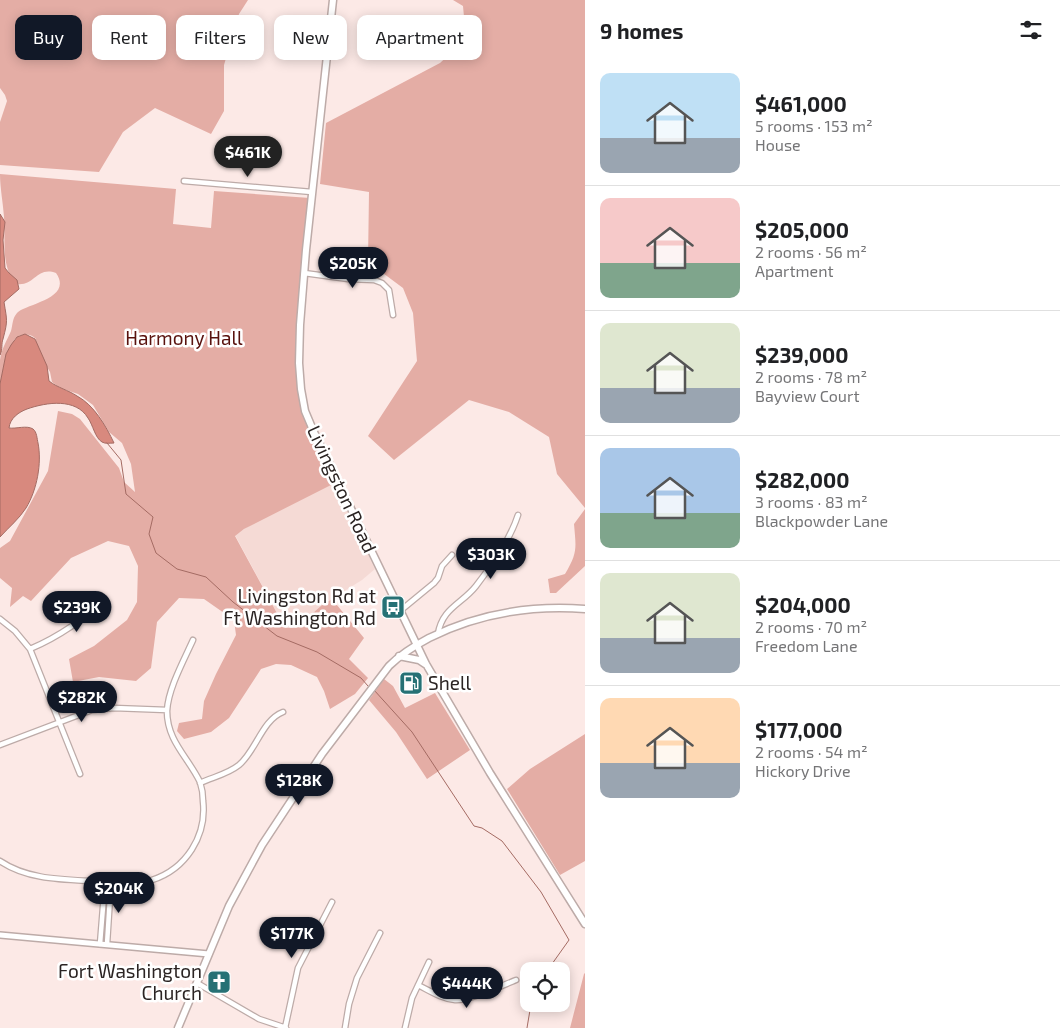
<!DOCTYPE html>
<meta charset="utf-8">
<style>
body{margin:0;font-family:"Exo 2",sans-serif;background:#f2f2f2;color:#202124;height:100vh;display:flex;flex-direction:column;font-size:19px;white-space:nowrap}
*{box-sizing:border-box;margin:0}
p{font-size:16px;color:#757577}
.icon{flex:none;width:28px;height:28px;fill:none;stroke:currentColor;stroke-width:2;stroke-linecap:round;stroke-linejoin:round}
.map{position:relative;flex:1;overflow:hidden}
.side{display:flex;flex-direction:column;background:#fff;width:475px}
.side>*{flex:none}
.guide{position:absolute;left:15px;top:15px;width:475px;height:45px;display:flex;gap:10px}
.controls{position:absolute;left:520px;top:962px;display:grid;gap:10px}
.controls a{display:grid;place-items:center;width:50px;height:50px;border-radius:10px;background:#fff;box-shadow:0 2px 12px #0003;font-size:25px}
.price{position:absolute;translate:-50% -42px;padding:0 11px;border-radius:18px;background:#111827;color:#fff;font-size:16px;line-height:32px;filter:drop-shadow(0 1px 2px #0008)}
.price::after{content:'';position:absolute;left:50%;top:30px;width:15px;height:11px;margin-left:-8px;background:inherit;clip-path:polygon(0 0,100% 0,50% 100%)}
.price.current{background:#222;color:#fff}
ul{padding:0;list-style:none}
li{display:flex;align-items:center;gap:15px;height:125px;padding:0 15px}
li+li{border-top:1px solid #e0e0e0}
li span{display:grid;place-items:center;flex:none;width:140px;height:100px;border-radius:10px;color:#555}
li>.icon{margin-inline-start:auto}
span .icon{width:60px;height:60px;fill:#fffc;stroke-width:1}
li b{font-size:21px}
h2{display:flex;justify-content:space-between;align-items:center;height:60px;padding:0 15px;font-size:21px}
.tag{padding:0 18px;border-radius:10px;background:#fff;box-shadow:0 2px 12px #0003;font-size:18px;line-height:45px}
.tag.current{background:#111827;color:#fff}
main{display:flex;flex:1;min-height:0}
.map>svg:first-child{display:block}
.built{fill:#f5dad5}
.green{fill:#e4ada5}
.water{fill:#d8897e;stroke:#a46b63}
.lines{fill:none;stroke-linecap:round;stroke-linejoin:round}
.stream{stroke:#a46b63;stroke-width:1}
.minor-casing{stroke:#bdaba8;stroke-width:7}
.tertiary-casing{stroke:#bdaba8;stroke-width:8}
.secondary-casing{stroke:#bdaba8;stroke-width:9}
.minor{stroke:#fff;stroke-width:4.5}
.tertiary{stroke:#fff;stroke-width:5}
.secondary{stroke:#fff;stroke-width:6}
.labels{text-anchor:middle;stroke-width:5;stroke-linejoin:round;paint-order:stroke}
.park-label{font-size:19px;fill:#59120e;stroke:#fff}
.street-label{font-size:19px;fill:#2b2423;stroke:#fff}
.poi-label{font-size:19px;fill:#2b2423;stroke:#fff;text-anchor:end}
</style>
<main>
<div class="map">
<svg width="585" height="1028" viewBox="0 0 585 1028">
<rect width="100%" height="100%" fill="#fce9e6"/>
<!-- built -->
<path class="built" d="M 334,484 L 375,569 L 362,580 L 322,605 L 296,628 L 285,628 L 235,535 L 299,494 Z"/>
<!-- green -->
<path class="green" d="M 0,0 L 248,0 L 239,14 L 224,65 L 224,111 L 211,134 L 155,108 L 123,132 L 99,172 L 0,165 L 0,122 L 7,101 L 5,95 L 0,88 Z
M 453,0 L 585,0 L 585,508 L 557,474 L 549,437 L 509,412 L 469,400 L 394,460 L 368,436 L 417,361 L 413,313 L 403,288 L 368,262 L 369,192 L 320,184 L 326,123 L 440,63 L 466,39 L 463,6 Z
M 0,174 L 176,189 L 173,224 L 211,228 L 214,191 L 310,198 L 302,279 L 301,392 L 333,478 L 329,480 L 331,485 L 244,529 L 235,536 L 285,628 L 296,628 L 322,605 L 332,599 L 364,638 L 349,659 L 368,678 L 355,694 L 330,709 L 324,691 L 317,677 L 291,665 L 276,664 L 261,669 L 229,718 L 211,732 L 184,739 L 177,731 L 179,723 L 202,719 L 204,701 L 216,674 L 236,635 L 234,620 L 204,599 L 179,598 L 157,622 L 151,668 L 136,681 L 99,677 L 73,682 L 69,659 L 94,646 L 127,620 L 137,602 L 138,566 L 129,546 L 108,541 L 71,558 L 31,601 L 23,596 L 10,607 L 12,588 L 0,578 L 0,548 L 10,541 L 48,471 L 58,411 L 72,414 L 80,419 L 119,468 L 124,482 L 135,492 L 131,464 L 122,443 L 109,432 L 93,405 L 78,394 L 60,388 L 52,382 L 50,372 L 36,349 L 36,339 C 30,333 20,333 14,340 L 0,407 C 0,391 0,375 0,360 C 1,350 7,340 11,331 C 13,324 12,319 17,313 C 24,304 74,299 56,273 C 36,266 35,287 16,284 C 0,266 6,239 4,217 C 3,202 0,188 0,174 Z
M 585,509 L 585,566 L 556,593 L 550,593 L 548,579 L 565,574 C 578,552 576,548 574,524 Z
M 384,679 L 393,686 L 405,708 L 435,693 L 470,750 L 427,779 L 396,732 L 369,700 Z
M 585,734 L 585,861 L 560,875 L 507,789 L 530,769 Z
M 585,973 L 585,1028 L 570,1028 L 584,974 Z"/>
<!-- water -->
<path class="water" d="M 0,214 L 5,222 L 3,240 L 5,268 L 9,273 L 17,280 L 19,289 L 4,302 C 7,321 8,320 3,339 C 1,344 3,349 0,355 Z
M 25,334 L 35,339 L 47,366 L 49,381 C 58,388 68,390 77,396 C 94,405 106,426 114,443 C 110,443 105,444 102,442 C 95,438 93,425 88,418 C 76,398 47,402 27,409 C 19,412 10,418 9,428 C 16,429 27,425 33,429 C 37,432 37,439 38,443 C 42,463 37,490 26,508 C 19,519 9,527 0,537 L 0,384 L 6,354 L 11,345 L 17,337 Z"/>
<g class="lines">
<!-- stream -->
<path class="stream" d="M 107,443 L 121,460 L 126,494 L 153,517 L 149,534 L 156,553 L 177,569 L 206,577 L 233,602 L 277,636 L 317,652 L 361,678 L 368,686
M 374,690 L 412,732 L 474,826 L 482,828 L 502,841 L 541,892 L 569,940 L 547,971
M 527,1028 L 531,1004"/>
<!-- minor casing -->
<g class="minor-casing">
<path id="minor" d="M 184,181 L 312,192
M 304,273 L 348,279 L 374,280 L 382,283 L 389,290 L 393,315
M 400,611 L 434,583 L 438,578 L 442,566 L 452,555
M 0,619 L 15,631 L 30,649 L 80,774
M 438,634 C 442,608 462,604 476,586 C 492,565 510,540 518,515
M 30,649 C 49,641 96,616 100,595
M 0,745 L 92,710 L 114,708 L 167,710
M 200,783 C 213,777 228,774 239,765 C 256,751 262,720 283,712
M 0,861 C 31,882 71,879 107,882 C 122,883 137,885 152,880 C 186,869 207,836 203,801 C 203,795 202,788 200,782 C 188,757 167,741 167,711 C 168,689 184,660 193,640
M 100,944 L 105,882
M 107,944 L 111,882
M 197,983 L 259,1019 L 286,1028
M 418,985 C 430,991 442,999 455,1000 C 469,1001 501,986 516,980
M 285,1028 L 298,968 L 332,902
M 345,1028 L 349,1004 L 357,978 L 380,933
M 405,1028 L 412,998 L 429,962"/>
</g>
<!-- tertiary casing -->
<g class="tertiary-casing">
<path id="tertiary" d="M 0,935 L 209,954"/>
</g>
<!-- secondary casing -->
<g class="secondary-casing">
<path id="secondary" d="M 333,0 L 306,250 L 300,325 L 299,363 L 301,389 L 305,411 L 313,430 L 426,664 L 490,773 L 585,924
M 399,656 L 419,660 L 425,664
M 178,1028 L 229,906 L 262,845 L 322,754 L 389,666 C 401,654 414,646 429,638 C 479,613 530,605 585,609"/>
</g>
<!-- minor -->
<use href="#minor" class="minor"/>
<!-- tertiary -->
<use href="#tertiary" class="tertiary"/>
<!-- secondary -->
<use href="#secondary" class="secondary"/>
</g>
<!-- icons -->
<defs>
<g id="bus-square" transform="scale(1.25)"><rect x="-9" y="-9" width="18" height="18" rx="4" fill="#267175" stroke="#fff"/><path d="M-5-6H5V4H4V6H2V4H-2V6H-4V4H-5ZM-3.5-4V0h7V-4ZM-3.5 1.2v1.5H-2V1.2ZM2 1.2v1.5H3.5V1.2Z" fill="#fff"/></g>
<g id="fuel-square" transform="scale(1.25)"><rect x="-9" y="-9" width="18" height="18" rx="4" fill="#267175" stroke="#fff"/><path d="M-5.5-6h7V0h2V4h1.3V-2.5L3-4.5l.8-.8L6-3V5H2.5V1h-1V6h-7ZM-4.2-4.7v3.2H.2V-4.7Z" fill="#fff"/></g>
<g id="church-square" transform="scale(1.25)"><rect x="-9" y="-9" width="18" height="18" rx="4" fill="#267175" stroke="#fff"/><path d="M-1.2-6h2.4v3.5h3.3v2.4h-3.3V6h-2.4V-.1h-3.3v-2.4h3.3Z" fill="#fff"/></g>
</defs>
<g fill-rule="evenodd">
<use href="#bus-square" x="393" y="607"/>
<use href="#fuel-square" x="411" y="683"/>
<use href="#church-square" x="219" y="982"/>
</g>
<g class="labels">
<!-- park labels -->
<g class="park-label">
<text x="184" y="345">Harmony Hall</text>
</g>
<!-- street labels -->
<g class="street-label">
<text transform="translate(342 489) rotate(65)" y="7">Livingston Road</text>
</g>
<!-- poi labels -->
<g class="poi-label">
<text x="376" y="603">Livingston Rd at<tspan x="376" dy="22">Ft Washington Rd</tspan></text>
<text x="428" y="690" text-anchor="start">Shell</text>
<text x="202" y="978">Fort Washington<tspan x="202" dy="22">Church</tspan></text>
</g>
</g>
</svg>
<div class="controls">
<a><svg class="icon" aria-label="locate" viewBox="0 0 24 24"><circle cx="12" cy="12" r="6"/><path d="M12 2v4M12 18v4M2 12h4M18 12h4"/></svg></a>
</div>
<b class="price current" style="left:248px;top:178px">$461K</b>
<b class="price" style="left:353px;top:289px">$205K</b>
<b class="price" style="left:491px;top:580px">$303K</b>
<b class="price" style="left:77px;top:633px">$239K</b>
<b class="price" style="left:82px;top:723px">$282K</b>
<b class="price" style="left:299px;top:806px">$128K</b>
<b class="price" style="left:119px;top:914px">$204K</b>
<b class="price" style="left:292px;top:959px">$177K</b>
<b class="price" style="left:467px;top:1009px">$444K</b>
<div class="guide">
<a class="tag current">Buy</a>
<a class="tag">Rent</a>
<a class="tag">Filters</a>
<a class="tag">New</a>
<a class="tag">Apartment</a>
</div>
</div>
<section class="side">
<h2>9 homes<svg class="icon" aria-label="filters" viewBox="0 0 24 24"><path d="M4 7h16M4 17h16"/><circle cx="9" cy="7" r="2"/><circle cx="15" cy="17" r="2"/></svg></h2>
<ul>
<li><span style="background:linear-gradient(#bfe0f5 65%,#9aa5b1 0)"><svg class="icon" aria-label="home" viewBox="0 0 24 24"><path d="M3 11l9-7 9 7M6 9v11h12V9"/></svg></span><div><b>$461,000</b><p>5 rooms · 153 m²</p><p>House</p></div></li>
<li><span style="background:linear-gradient(#f6c9c9 65%,#7fa58c 0)"><svg class="icon" aria-label="home" viewBox="0 0 24 24"><path d="M3 11l9-7 9 7M6 9v11h12V9"/></svg></span><div><b>$205,000</b><p>2 rooms · 56 m²</p><p>Apartment</p></div></li>
<li><span style="background:linear-gradient(#dfe7d0 65%,#9aa5b1 0)"><svg class="icon" aria-label="home" viewBox="0 0 24 24"><path d="M3 11l9-7 9 7M6 9v11h12V9"/></svg></span><div><b>$239,000</b><p>2 rooms · 78 m²</p><p>Bayview Court</p></div></li>
<li><span style="background:linear-gradient(#a9c7e8 65%,#7fa58c 0)"><svg class="icon" aria-label="home" viewBox="0 0 24 24"><path d="M3 11l9-7 9 7M6 9v11h12V9"/></svg></span><div><b>$282,000</b><p>3 rooms · 83 m²</p><p>Blackpowder Lane</p></div></li>
<li><span style="background:linear-gradient(#dfe7d0 65%,#9aa5b1 0)"><svg class="icon" aria-label="home" viewBox="0 0 24 24"><path d="M3 11l9-7 9 7M6 9v11h12V9"/></svg></span><div><b>$204,000</b><p>2 rooms · 70 m²</p><p>Freedom Lane</p></div></li>
<li><span style="background:linear-gradient(#ffd9b3 65%,#9aa5b1 0)"><svg class="icon" aria-label="home" viewBox="0 0 24 24"><path d="M3 11l9-7 9 7M6 9v11h12V9"/></svg></span><div><b>$177,000</b><p>2 rooms · 54 m²</p><p>Hickory Drive</p></div></li>
</ul>
</section>
</main>
